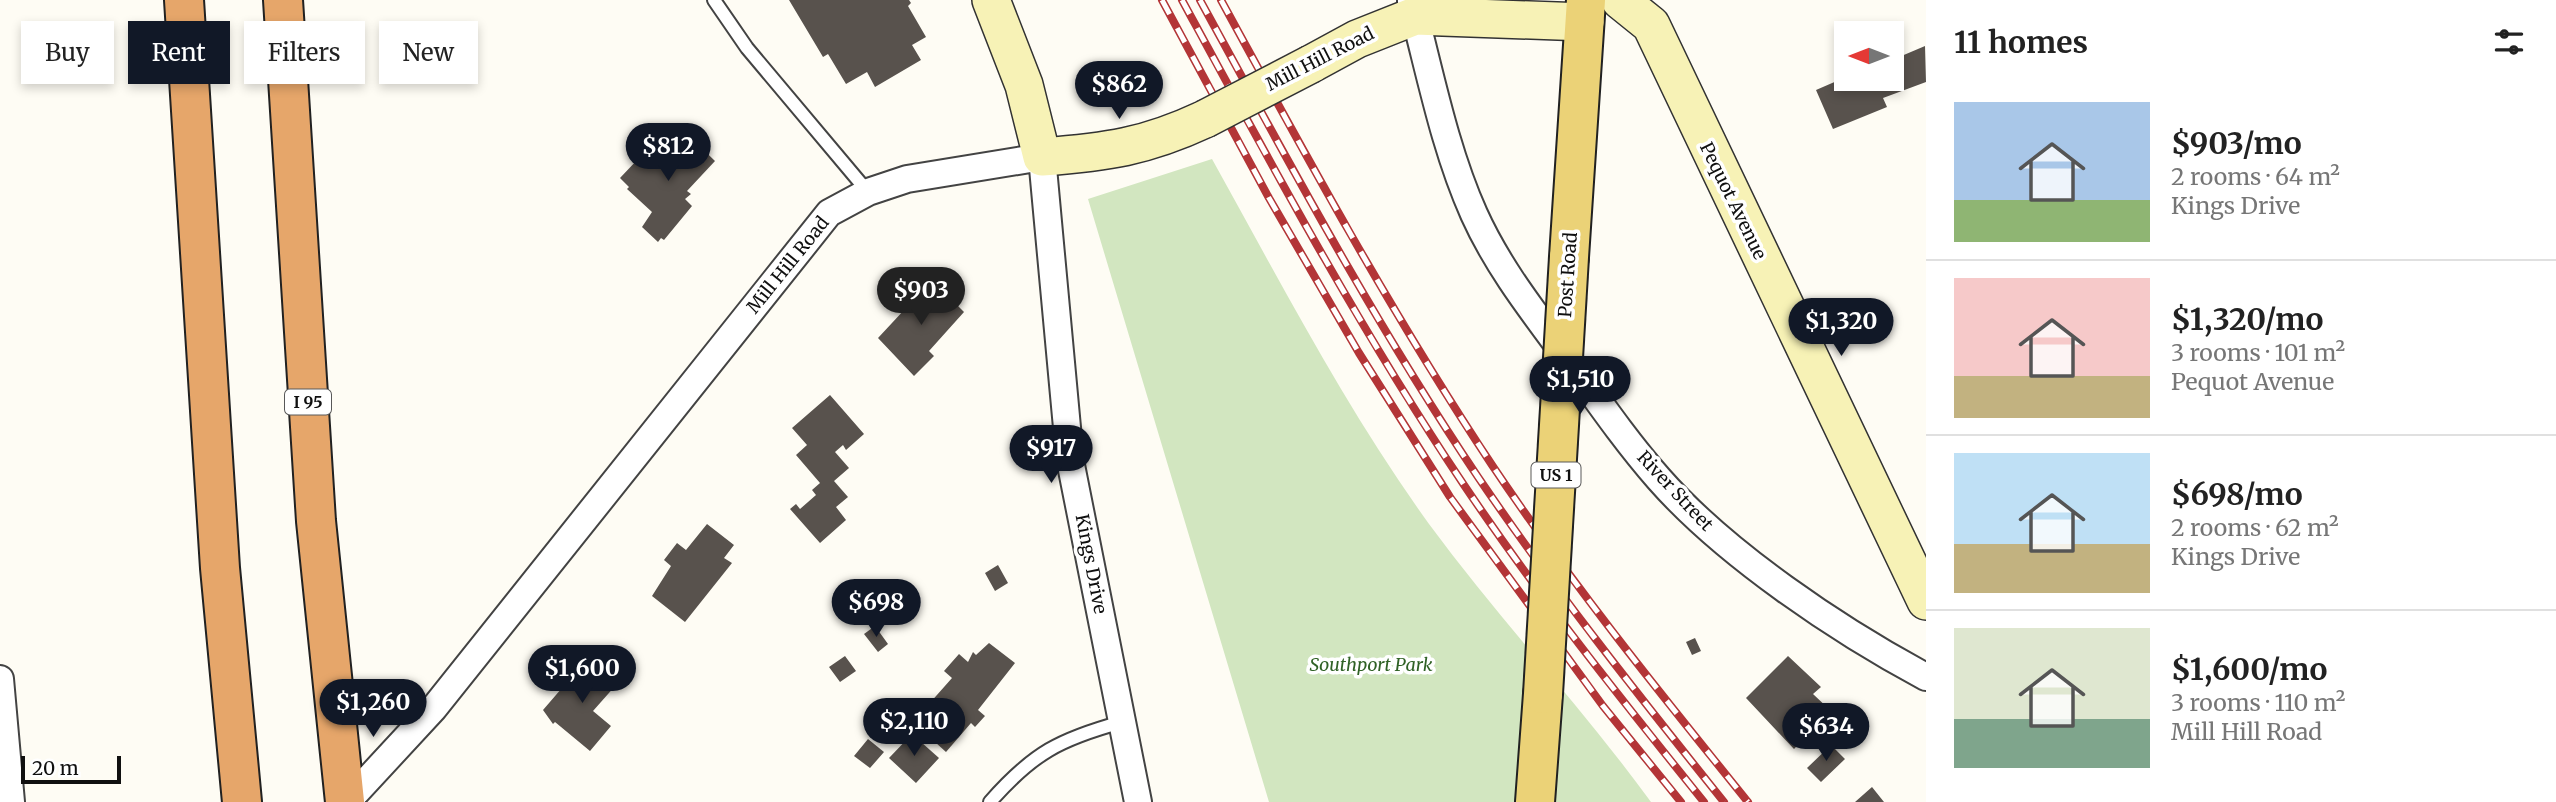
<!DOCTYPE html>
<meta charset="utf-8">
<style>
body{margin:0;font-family:Merriweather,serif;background:#f2f2f2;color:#222;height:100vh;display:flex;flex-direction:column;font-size:26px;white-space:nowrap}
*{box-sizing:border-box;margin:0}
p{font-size:23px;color:#767676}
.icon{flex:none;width:38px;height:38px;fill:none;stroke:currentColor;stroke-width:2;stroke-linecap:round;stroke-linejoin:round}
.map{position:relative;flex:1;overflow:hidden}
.side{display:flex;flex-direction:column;background:#fff;width:630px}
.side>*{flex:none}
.banner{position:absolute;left:21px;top:21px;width:665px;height:63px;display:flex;gap:14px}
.needle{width:46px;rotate:270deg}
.fabs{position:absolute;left:1834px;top:21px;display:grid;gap:14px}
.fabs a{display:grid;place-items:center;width:70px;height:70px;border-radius:0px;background:#fff;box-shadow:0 4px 10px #0003;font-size:35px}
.scale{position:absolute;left:21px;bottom:18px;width:100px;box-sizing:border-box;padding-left:7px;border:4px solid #101010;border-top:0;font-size:19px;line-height:24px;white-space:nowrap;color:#101010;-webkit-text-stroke:5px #fff;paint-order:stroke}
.price{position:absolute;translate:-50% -60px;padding:0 16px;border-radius:24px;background:#111827;color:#fff;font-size:23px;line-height:46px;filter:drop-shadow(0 2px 4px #0008)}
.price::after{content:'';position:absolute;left:50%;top:42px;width:21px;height:16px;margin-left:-10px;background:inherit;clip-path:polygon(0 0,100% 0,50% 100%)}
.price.on{background:#222;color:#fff}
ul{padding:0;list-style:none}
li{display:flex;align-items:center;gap:21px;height:175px;padding:0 28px}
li+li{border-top:2px solid #e0e0e0}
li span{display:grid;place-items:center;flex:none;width:196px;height:140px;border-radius:0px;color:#555}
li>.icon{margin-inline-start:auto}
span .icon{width:84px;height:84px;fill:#fffc;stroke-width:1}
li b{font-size:30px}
h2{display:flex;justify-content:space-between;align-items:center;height:84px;padding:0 28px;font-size:30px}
.chip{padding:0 24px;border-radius:0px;background:#fff;box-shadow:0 4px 10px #0003;font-size:24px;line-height:63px}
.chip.on{background:#111827;color:#fff}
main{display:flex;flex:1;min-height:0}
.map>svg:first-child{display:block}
.green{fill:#d2e6c0}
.building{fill:#58524d}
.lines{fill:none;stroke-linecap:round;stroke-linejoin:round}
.lane-casing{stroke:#434343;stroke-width:16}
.street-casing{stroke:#434343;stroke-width:30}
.secondary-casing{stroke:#323232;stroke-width:40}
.primary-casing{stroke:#212121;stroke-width:42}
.highway-casing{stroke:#212121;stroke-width:42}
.lane{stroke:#fff;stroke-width:12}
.street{stroke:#fff;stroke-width:26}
.secondary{stroke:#f7f2b6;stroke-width:37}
.primary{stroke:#ebd277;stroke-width:38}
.highway{stroke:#e6a66a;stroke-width:38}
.rail-casing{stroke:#b33537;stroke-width:8}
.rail{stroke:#fff;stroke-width:5;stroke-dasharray:16;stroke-linecap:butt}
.secondary-bridge-casing{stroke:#323232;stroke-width:40;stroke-linecap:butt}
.primary-bridge-casing{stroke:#212121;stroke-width:42;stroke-linecap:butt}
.secondary-bridge{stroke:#f7f2b6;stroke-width:37}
.primary-bridge{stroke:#ebd277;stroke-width:38}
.labels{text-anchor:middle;stroke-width:7;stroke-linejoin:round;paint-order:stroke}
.shield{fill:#fff;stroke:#585858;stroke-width:2}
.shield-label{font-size:16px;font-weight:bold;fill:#101010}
.street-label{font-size:18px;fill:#101010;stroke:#fff}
.park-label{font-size:18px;font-style:italic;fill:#306226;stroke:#fff}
</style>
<main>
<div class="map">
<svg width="1926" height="802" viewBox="0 0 1926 802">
<rect width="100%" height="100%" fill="#fefcf4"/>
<!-- green -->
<path class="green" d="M 1212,159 C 1281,283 1346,409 1429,524 C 1499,619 1581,706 1651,802 L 1269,802 L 1088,199 Z"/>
<!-- building -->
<path class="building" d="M 789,0 L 909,0 L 911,3 L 908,6 L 926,37 L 912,45 L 921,60 L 875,87 L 867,72 L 846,84 L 828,54 L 823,57 Z
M 1925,46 L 1926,82 L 1883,98 L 1887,107 L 1833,129 L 1816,90 L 1846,77 L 1892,79 L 1892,60 Z
M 683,130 L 715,161 L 687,191 L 691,194 L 685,199 L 692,206 L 664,240 L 661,238 L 658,242 L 642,227 L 652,212 L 627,189 L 629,187 L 620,178 L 638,159 L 647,168 Z
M 932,280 L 964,312 L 929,351 L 934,356 L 914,376 L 878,338 Z
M 830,395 L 864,434 L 846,450 L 843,445 L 835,452 L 849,468 L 834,481 L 848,497 L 836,507 L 846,520 L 820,543 L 790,509 L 796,504 L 800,509 L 816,495 L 812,490 L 820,483 L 796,455 L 807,445 L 792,428 Z
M 707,524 L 734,545 L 724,558 L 732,563 L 685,622 L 652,596 L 671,566 L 664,560 L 677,543 L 686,550 Z
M 998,565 L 1008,583 L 995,591 L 985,573 Z
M 875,626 L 888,644 L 878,652 L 864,634 Z
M 1695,638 L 1701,651 L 1692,655 L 1686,642 Z
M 989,643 L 1015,663 L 978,710 L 985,716 L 975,727 L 971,723 L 946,752 L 913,722 L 952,678 L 944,671 L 959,654 L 968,662 L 973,652 L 976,655 Z
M 845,656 L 856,671 L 840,682 L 829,667 Z
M 1788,656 L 1821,687 L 1813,694 L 1831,711 L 1794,749 L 1746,698 Z
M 587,660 L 616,685 L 593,711 L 611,726 L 590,751 L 555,722 L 553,724 L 543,710 L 568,681 L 565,679 L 571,671 L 575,674 Z
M 912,734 L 939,758 L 916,783 L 889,758 Z
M 868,739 L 884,752 L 870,768 L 854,756 Z
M 1831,745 L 1845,759 L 1821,782 L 1807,768 Z
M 1872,787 L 1884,802 L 1855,802 Z"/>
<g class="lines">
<!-- lane casing -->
<g class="lane-casing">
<path id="lane" d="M 714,0 L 747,48 L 868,192
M 990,802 C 1033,753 1060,739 1122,722"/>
</g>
<!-- street casing -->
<g class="street-casing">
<path id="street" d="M 1411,1 C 1430,72 1444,147 1474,214 C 1496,263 1528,305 1560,348 C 1592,392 1623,438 1659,479 C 1725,554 1838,630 1926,677
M 0,679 L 11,802
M 347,802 L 434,708 L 829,213 L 868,192 L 907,179 L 1042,157 L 1070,460 L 1138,802"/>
</g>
<!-- secondary casing -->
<g class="secondary-casing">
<path id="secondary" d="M 991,0 L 1024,85 L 1042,157 C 1107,152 1145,147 1205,119
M 1620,0 L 1651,25 L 1926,601
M 1311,64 L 1357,39 L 1415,16 L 1585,22"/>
</g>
<!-- primary casing -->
<g class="primary-casing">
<path id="primary" d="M 1569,257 L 1586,0
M 1535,802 L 1543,694"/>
</g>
<!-- highway casing -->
<g class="highway-casing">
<path id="highway" d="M 184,0 L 220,568 L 242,802
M 283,0 L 316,521 L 345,802"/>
</g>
<!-- lane -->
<use href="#lane" class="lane"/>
<!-- street -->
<use href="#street" class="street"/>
<!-- secondary -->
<use href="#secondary" class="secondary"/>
<!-- primary -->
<use href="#primary" class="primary"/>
<!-- highway -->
<use href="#highway" class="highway"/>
<!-- rail casing -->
<g class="rail-casing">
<path id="rail" d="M 1162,0 L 1269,198 L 1359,353 L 1450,497 L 1603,706 L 1681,802
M 1182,0 C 1271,164 1360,330 1464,485 C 1538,595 1621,699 1704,802
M 1200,0 C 1288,161 1375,324 1478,477 C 1554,589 1639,696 1724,802
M 1221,0 C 1307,158 1393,316 1492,465 C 1571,583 1660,693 1748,802"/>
</g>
<!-- rail -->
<use href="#rail" class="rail"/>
<!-- secondary-bridge casing -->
<g class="secondary-bridge-casing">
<path id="secondary-bridge" d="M 1205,119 L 1311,64"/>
</g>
<!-- primary-bridge casing -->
<g class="primary-bridge-casing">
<path id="primary-bridge" d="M 1543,694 L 1569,257"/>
</g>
<!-- secondary-bridge -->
<use href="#secondary-bridge" class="secondary-bridge"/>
<!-- primary-bridge -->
<use href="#primary-bridge" class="primary-bridge"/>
</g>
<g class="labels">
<!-- shield labels -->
<g class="shield">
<rect x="285" y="389.5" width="46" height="25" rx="5"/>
<rect x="1531.5" y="462.5" width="49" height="25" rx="5"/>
</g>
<g class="shield-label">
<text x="308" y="408">I 95</text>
<text x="1556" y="481">US 1</text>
</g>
<!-- street labels -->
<g class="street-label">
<text transform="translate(1320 59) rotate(-27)" y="6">Mill Hill Road</text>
<text transform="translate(1733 201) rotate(64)" y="6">Pequot Avenue</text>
<text transform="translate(788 265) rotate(-51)" y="6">Mill Hill Road</text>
<text transform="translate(1568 275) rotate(-86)" y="6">Post Road</text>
<text transform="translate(1675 491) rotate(47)" y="6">River Street</text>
<text transform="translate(1091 564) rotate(79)" y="6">Kings Drive</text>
</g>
<!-- park labels -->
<g class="park-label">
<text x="1371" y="671">Southport Park</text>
</g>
</g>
</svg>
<div class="fabs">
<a><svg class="needle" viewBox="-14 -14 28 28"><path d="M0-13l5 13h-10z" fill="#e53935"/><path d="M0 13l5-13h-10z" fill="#767676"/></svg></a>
</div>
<div class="scale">20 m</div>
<b class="price" style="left:1119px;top:121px">$862</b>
<b class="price" style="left:668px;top:183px">$812</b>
<b class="price on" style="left:921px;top:327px">$903</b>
<b class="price" style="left:1841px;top:358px">$1,320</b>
<b class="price" style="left:1580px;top:416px">$1,510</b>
<b class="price" style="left:1051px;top:485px">$917</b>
<b class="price" style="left:876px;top:639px">$698</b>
<b class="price" style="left:582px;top:705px">$1,600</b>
<b class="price" style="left:373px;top:739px">$1,260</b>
<b class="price" style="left:914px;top:758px">$2,110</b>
<b class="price" style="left:1826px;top:763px">$634</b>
<div class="banner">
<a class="chip">Buy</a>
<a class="chip on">Rent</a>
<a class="chip">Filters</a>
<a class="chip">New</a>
</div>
</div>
<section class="side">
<h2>11 homes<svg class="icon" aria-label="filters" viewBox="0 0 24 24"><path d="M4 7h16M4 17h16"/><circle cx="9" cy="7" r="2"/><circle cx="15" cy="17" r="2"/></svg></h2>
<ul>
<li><span style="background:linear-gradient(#a9c7e8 70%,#8fb573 0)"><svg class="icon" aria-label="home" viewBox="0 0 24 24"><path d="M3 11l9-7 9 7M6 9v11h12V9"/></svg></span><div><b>$903/mo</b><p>2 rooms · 64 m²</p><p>Kings Drive</p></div></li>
<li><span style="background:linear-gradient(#f6c9c9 70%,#c2b280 0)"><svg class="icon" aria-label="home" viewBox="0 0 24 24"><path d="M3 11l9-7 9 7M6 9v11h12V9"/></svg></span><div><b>$1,320/mo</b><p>3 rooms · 101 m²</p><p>Pequot Avenue</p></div></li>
<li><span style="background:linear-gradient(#bfe0f5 65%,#c2b280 0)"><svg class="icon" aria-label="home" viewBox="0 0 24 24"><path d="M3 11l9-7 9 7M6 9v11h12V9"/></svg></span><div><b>$698/mo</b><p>2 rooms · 62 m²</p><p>Kings Drive</p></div></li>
<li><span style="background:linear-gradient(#dfe7d0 65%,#7fa58c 0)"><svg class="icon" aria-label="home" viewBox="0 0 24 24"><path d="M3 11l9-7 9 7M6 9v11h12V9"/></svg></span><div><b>$1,600/mo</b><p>3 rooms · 110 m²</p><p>Mill Hill Road</p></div></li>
</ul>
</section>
</main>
